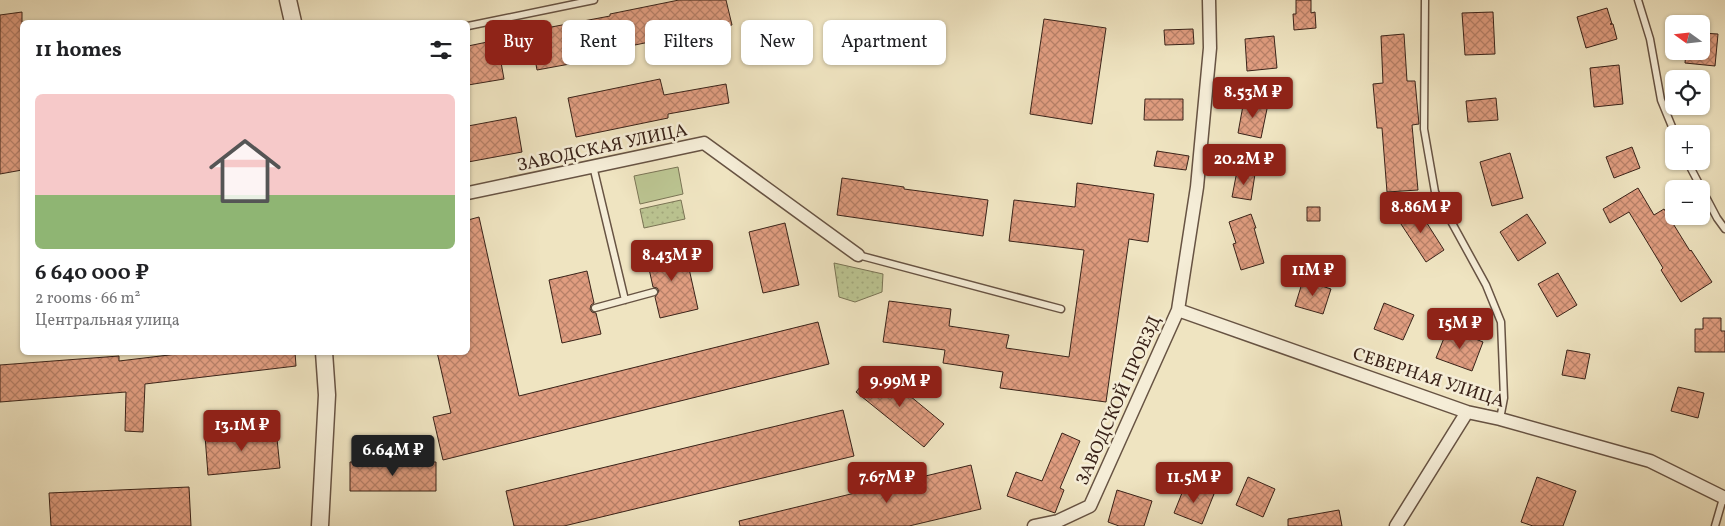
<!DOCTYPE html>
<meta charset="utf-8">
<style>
body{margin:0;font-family:Vollkorn,serif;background:#f2f2f2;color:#202124;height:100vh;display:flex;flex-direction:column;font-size:19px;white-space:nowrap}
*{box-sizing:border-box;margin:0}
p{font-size:16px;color:#757577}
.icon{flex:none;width:28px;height:28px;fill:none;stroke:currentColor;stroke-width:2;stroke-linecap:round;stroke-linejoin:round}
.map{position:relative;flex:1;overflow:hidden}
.panel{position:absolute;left:20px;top:20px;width:450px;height:335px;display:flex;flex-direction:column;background:#fff;border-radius:8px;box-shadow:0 1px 4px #0004}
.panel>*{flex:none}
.top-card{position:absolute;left:485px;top:20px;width:475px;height:45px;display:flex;gap:10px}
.needle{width:32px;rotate:285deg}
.buttons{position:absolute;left:1665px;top:15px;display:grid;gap:10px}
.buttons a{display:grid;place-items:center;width:45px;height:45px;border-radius:8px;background:#fff;box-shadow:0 1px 4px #0004;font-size:25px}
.price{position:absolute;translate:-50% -42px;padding:0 11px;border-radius:5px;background:#8f2418;color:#fff;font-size:16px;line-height:32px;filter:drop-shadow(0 1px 2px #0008)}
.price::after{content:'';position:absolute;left:50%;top:30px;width:15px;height:11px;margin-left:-8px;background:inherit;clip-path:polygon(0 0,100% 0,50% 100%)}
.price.current{background:#222;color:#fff}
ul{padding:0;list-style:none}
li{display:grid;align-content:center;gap:10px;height:265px;padding:0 15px}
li+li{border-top:1px solid #e0e0e0}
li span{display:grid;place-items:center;height:155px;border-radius:8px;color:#555}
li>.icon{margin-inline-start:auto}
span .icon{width:90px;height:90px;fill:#fffc;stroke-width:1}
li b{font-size:21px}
h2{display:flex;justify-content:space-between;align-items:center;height:60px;padding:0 15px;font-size:21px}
.chip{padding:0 18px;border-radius:8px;background:#fff;box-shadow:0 1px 4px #0004;font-size:18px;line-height:45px}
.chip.current{background:#8f2418;color:#fff}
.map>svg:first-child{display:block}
.green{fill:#bbc491;stroke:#7a7455}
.park{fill:url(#park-dots);stroke:#7a7455}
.building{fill:url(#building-cross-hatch);stroke:#3a2319}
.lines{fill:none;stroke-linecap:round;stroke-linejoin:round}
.service-casing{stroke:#675343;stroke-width:9}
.minor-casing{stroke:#675343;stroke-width:15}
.tertiary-casing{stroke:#675343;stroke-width:19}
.service{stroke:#f5edd7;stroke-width:6}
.minor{stroke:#f5edd7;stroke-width:12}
.tertiary{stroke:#f5edd7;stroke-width:16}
.labels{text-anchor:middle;stroke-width:5;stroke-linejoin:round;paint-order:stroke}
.street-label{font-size:18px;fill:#3a2319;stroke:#f5edd7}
</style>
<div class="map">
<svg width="1725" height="526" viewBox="0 0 1725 526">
<defs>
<pattern id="park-dots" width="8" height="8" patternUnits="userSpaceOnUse" patternTransform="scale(1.25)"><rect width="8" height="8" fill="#bbc491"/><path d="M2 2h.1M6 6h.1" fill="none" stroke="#a2a87c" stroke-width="1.8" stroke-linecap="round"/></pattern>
<pattern id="building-cross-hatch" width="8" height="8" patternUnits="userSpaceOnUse" patternTransform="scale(1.25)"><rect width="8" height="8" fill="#e09d80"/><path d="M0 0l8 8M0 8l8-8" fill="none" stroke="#b78068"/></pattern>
</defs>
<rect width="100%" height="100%" fill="#efe4c1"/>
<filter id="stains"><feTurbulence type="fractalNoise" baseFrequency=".004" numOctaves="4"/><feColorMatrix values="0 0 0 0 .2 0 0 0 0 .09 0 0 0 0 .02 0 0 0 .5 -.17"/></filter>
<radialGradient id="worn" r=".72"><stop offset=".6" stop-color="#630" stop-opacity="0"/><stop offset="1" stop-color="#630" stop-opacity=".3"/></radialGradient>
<!-- green -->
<path class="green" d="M 678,167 L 683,194 L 640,204 L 634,176 Z"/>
<!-- park -->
<path class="park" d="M 681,200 L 685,219 L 644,228 L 640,209 Z
M 834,263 L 883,274 L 882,292 L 855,302 L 839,297 Z"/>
<!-- building -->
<path class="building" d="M 679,0 L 726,0 L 732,25 L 596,53 L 597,59 L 537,70 L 530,31 L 610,16 L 610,14 Z
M 1296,0 L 1311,0 L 1311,13 L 1315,12 L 1316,28 L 1294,30 L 1293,14 L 1296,14 Z
M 1607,8 L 1612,24 L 1610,24 L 1613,24 L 1617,39 L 1586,48 L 1577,17 Z
M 22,12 L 22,170 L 0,174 L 0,15 Z
M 1493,12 L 1495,54 L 1465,55 L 1462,13 Z
M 1044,19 L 1106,28 L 1092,124 L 1030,114 Z
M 1193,29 L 1194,44 L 1165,45 L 1164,30 Z
M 1701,33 L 1718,34 L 1715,66 L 1685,63 L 1686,51 L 1701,51 Z
M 1404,34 L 1407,81 L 1415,81 L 1419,124 L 1412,125 L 1418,190 L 1387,192 L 1382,128 L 1377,128 L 1373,84 L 1383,83 L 1381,36 Z
M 1274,36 L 1277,68 L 1247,71 L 1245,39 Z
M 497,40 L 504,79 L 468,85 L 468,46 Z
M 1619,65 L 1623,104 L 1594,107 L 1590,68 Z
M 660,79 L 664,95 L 726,84 L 729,103 L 668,114 L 668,118 L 576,137 L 568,98 Z
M 1496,98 L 1498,120 L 1468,122 L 1466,101 Z
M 1145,99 L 1183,99 L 1183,120 L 1144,120 Z
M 1244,100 L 1268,104 L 1261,138 L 1238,133 Z
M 516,117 L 522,152 L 468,162 L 468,126 Z
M 1632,147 L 1640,168 L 1614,178 L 1606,157 Z
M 1157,151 L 1189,156 L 1186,170 L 1154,166 Z
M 1510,153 L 1523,198 L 1492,206 L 1480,162 Z
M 1237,171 L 1255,174 L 1251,200 L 1232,197 Z
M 842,178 L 904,187 L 904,189 L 988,200 L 983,236 L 837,215 Z
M 1077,183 L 1154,194 L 1148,242 L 1129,239 L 1106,402 L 1000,388 L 1003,372 L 943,363 L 945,350 L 883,342 L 889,301 L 951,309 L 949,326 L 1009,335 L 1006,348 L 1069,357 L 1084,250 L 1009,241 L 1014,200 L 1075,207 Z
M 1638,188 L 1654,215 L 1664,209 L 1690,251 L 1691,250 L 1712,282 L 1681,302 L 1661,270 L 1663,268 L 1629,212 L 1610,223 L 1603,209 Z
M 1416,206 L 1444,250 L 1426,262 L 1397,218 Z
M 1307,207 L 1320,207 L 1320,221 L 1307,221 Z
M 1251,214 L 1256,228 L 1254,228 L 1264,263 L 1241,270 L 1233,244 L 1236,243 L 1229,222 Z
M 1527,214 L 1546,243 L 1518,261 L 1500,232 Z
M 479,217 L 519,396 L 818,322 L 829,364 L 443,460 L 433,417 L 451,413 L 437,352 L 468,352 L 468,220 Z
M 785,223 L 799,285 L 763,293 L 749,232 Z
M 684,246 L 698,309 L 660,318 L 655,297 L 659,291 L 657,288 L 653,287 L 646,255 Z
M 587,271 L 594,303 L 591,305 L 590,309 L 592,312 L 596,313 L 601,334 L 562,343 L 549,280 Z
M 1558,273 L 1577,305 L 1557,317 L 1538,284 Z
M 1303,280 L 1331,289 L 1323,314 L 1295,306 Z
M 1384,303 L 1414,315 L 1403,340 L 1374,329 Z
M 1703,318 L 1721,318 L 1721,331 L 1725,331 L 1725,352 L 1695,352 L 1695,329 L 1703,329 Z
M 1448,328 L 1483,342 L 1472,371 L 1436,358 Z
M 1567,350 L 1590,354 L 1585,379 L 1562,375 Z
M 194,352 L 295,352 L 296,366 L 145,384 L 143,432 L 125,431 L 126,392 L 0,402 L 0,365 L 119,356 L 119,361 Z
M 876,368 L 944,424 L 924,447 L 856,392 Z
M 1678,387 L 1704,393 L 1698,418 L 1671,411 Z
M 843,410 L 854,456 L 564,526 L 514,526 L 506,491 Z
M 276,429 L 280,468 L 208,475 L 205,436 Z
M 1062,433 L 1080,441 L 1060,488 L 1064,490 L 1055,513 L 1007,496 L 1016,472 L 1042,481 Z
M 350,462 L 436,462 L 436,491 L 350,491 Z
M 971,465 L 981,509 L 909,526 L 740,526 L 739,521 Z
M 1248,477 L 1275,489 L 1263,517 L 1236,505 Z
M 1537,477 L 1576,491 L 1563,526 L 1533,526 L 1521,522 Z
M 1186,483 L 1214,494 L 1202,524 L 1174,513 Z
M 189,487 L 191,526 L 51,526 L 49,493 Z
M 1117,490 L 1152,501 L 1144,526 L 1119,526 L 1108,522 Z
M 1339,510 L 1342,526 L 1288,526 L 1288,519 Z"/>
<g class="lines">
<!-- service casing -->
<g class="service-casing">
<path id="service" d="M 1425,0 L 1424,129 L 1435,192 L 1486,285 L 1501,322 L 1504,398 L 1500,419
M 1638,0 L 1650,39 L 1661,100 L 1675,134
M 468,26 L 594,0
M 1687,161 L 1717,218 L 1725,229
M 593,166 L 625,300
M 858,255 L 1061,309
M 595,308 L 654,292
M 1715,526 L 1724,495"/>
</g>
<!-- minor casing -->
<g class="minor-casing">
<path id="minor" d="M 468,193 L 704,143 L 858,255
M 1178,310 L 1467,412 L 1500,419 L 1650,461 L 1725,498
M 1034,526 L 1058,521 L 1090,506 L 1178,310 L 1197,187 L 1210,48 L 1209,0
M 1396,526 L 1467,412"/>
</g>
<!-- tertiary casing -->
<g class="tertiary-casing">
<path id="tertiary" d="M 288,0 L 293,22
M 320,526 L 327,395 L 324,352"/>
</g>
<!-- service -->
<use href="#service" class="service"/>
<!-- minor -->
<use href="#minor" class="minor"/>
<!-- tertiary -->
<use href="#tertiary" class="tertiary"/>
</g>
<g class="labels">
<!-- street labels -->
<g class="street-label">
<text transform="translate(602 147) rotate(-12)" y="6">ЗАВОДСКАЯ УЛИЦА</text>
<text transform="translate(1429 377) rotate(18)" y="6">СЕВЕРНАЯ УЛИЦА</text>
<text transform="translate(1118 400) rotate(-66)" y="6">ЗАВОДСКОЙ ПРОЕЗД</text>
</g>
</g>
<rect width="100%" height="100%" filter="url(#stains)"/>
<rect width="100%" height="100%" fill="url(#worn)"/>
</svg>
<div class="buttons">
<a><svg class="needle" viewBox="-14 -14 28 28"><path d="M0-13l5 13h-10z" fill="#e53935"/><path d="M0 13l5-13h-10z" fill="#757577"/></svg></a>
<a><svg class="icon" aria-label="locate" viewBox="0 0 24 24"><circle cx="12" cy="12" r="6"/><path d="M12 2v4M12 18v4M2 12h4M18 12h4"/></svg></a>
<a>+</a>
<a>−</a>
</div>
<b class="price" style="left:1253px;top:119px">8.53M ₽</b>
<b class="price" style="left:1244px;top:186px">20.2M ₽</b>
<b class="price" style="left:1421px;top:234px">8.86M ₽</b>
<b class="price" style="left:672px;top:282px">8.43M ₽</b>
<b class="price" style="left:1313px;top:297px">11M ₽</b>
<b class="price" style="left:1460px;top:350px">15M ₽</b>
<b class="price" style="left:900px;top:408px">9.99M ₽</b>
<b class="price" style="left:242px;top:452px">13.1M ₽</b>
<b class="price current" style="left:393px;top:477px">6.64M ₽</b>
<b class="price" style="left:887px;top:504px">7.67M ₽</b>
<b class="price" style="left:1194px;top:504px">11.5M ₽</b>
<div class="top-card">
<a class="chip current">Buy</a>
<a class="chip">Rent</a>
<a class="chip">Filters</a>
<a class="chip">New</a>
<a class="chip">Apartment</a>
</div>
<section class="panel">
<h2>11 homes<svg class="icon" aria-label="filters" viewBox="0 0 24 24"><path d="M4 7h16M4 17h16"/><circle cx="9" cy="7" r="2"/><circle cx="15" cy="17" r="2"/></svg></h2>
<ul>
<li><span style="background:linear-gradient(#f6c9c9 65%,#8fb573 0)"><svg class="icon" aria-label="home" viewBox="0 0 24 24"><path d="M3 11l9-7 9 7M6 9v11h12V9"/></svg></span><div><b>6 640 000 ₽</b><p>2 rooms · 66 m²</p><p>Центральная улица</p></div></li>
</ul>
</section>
</div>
